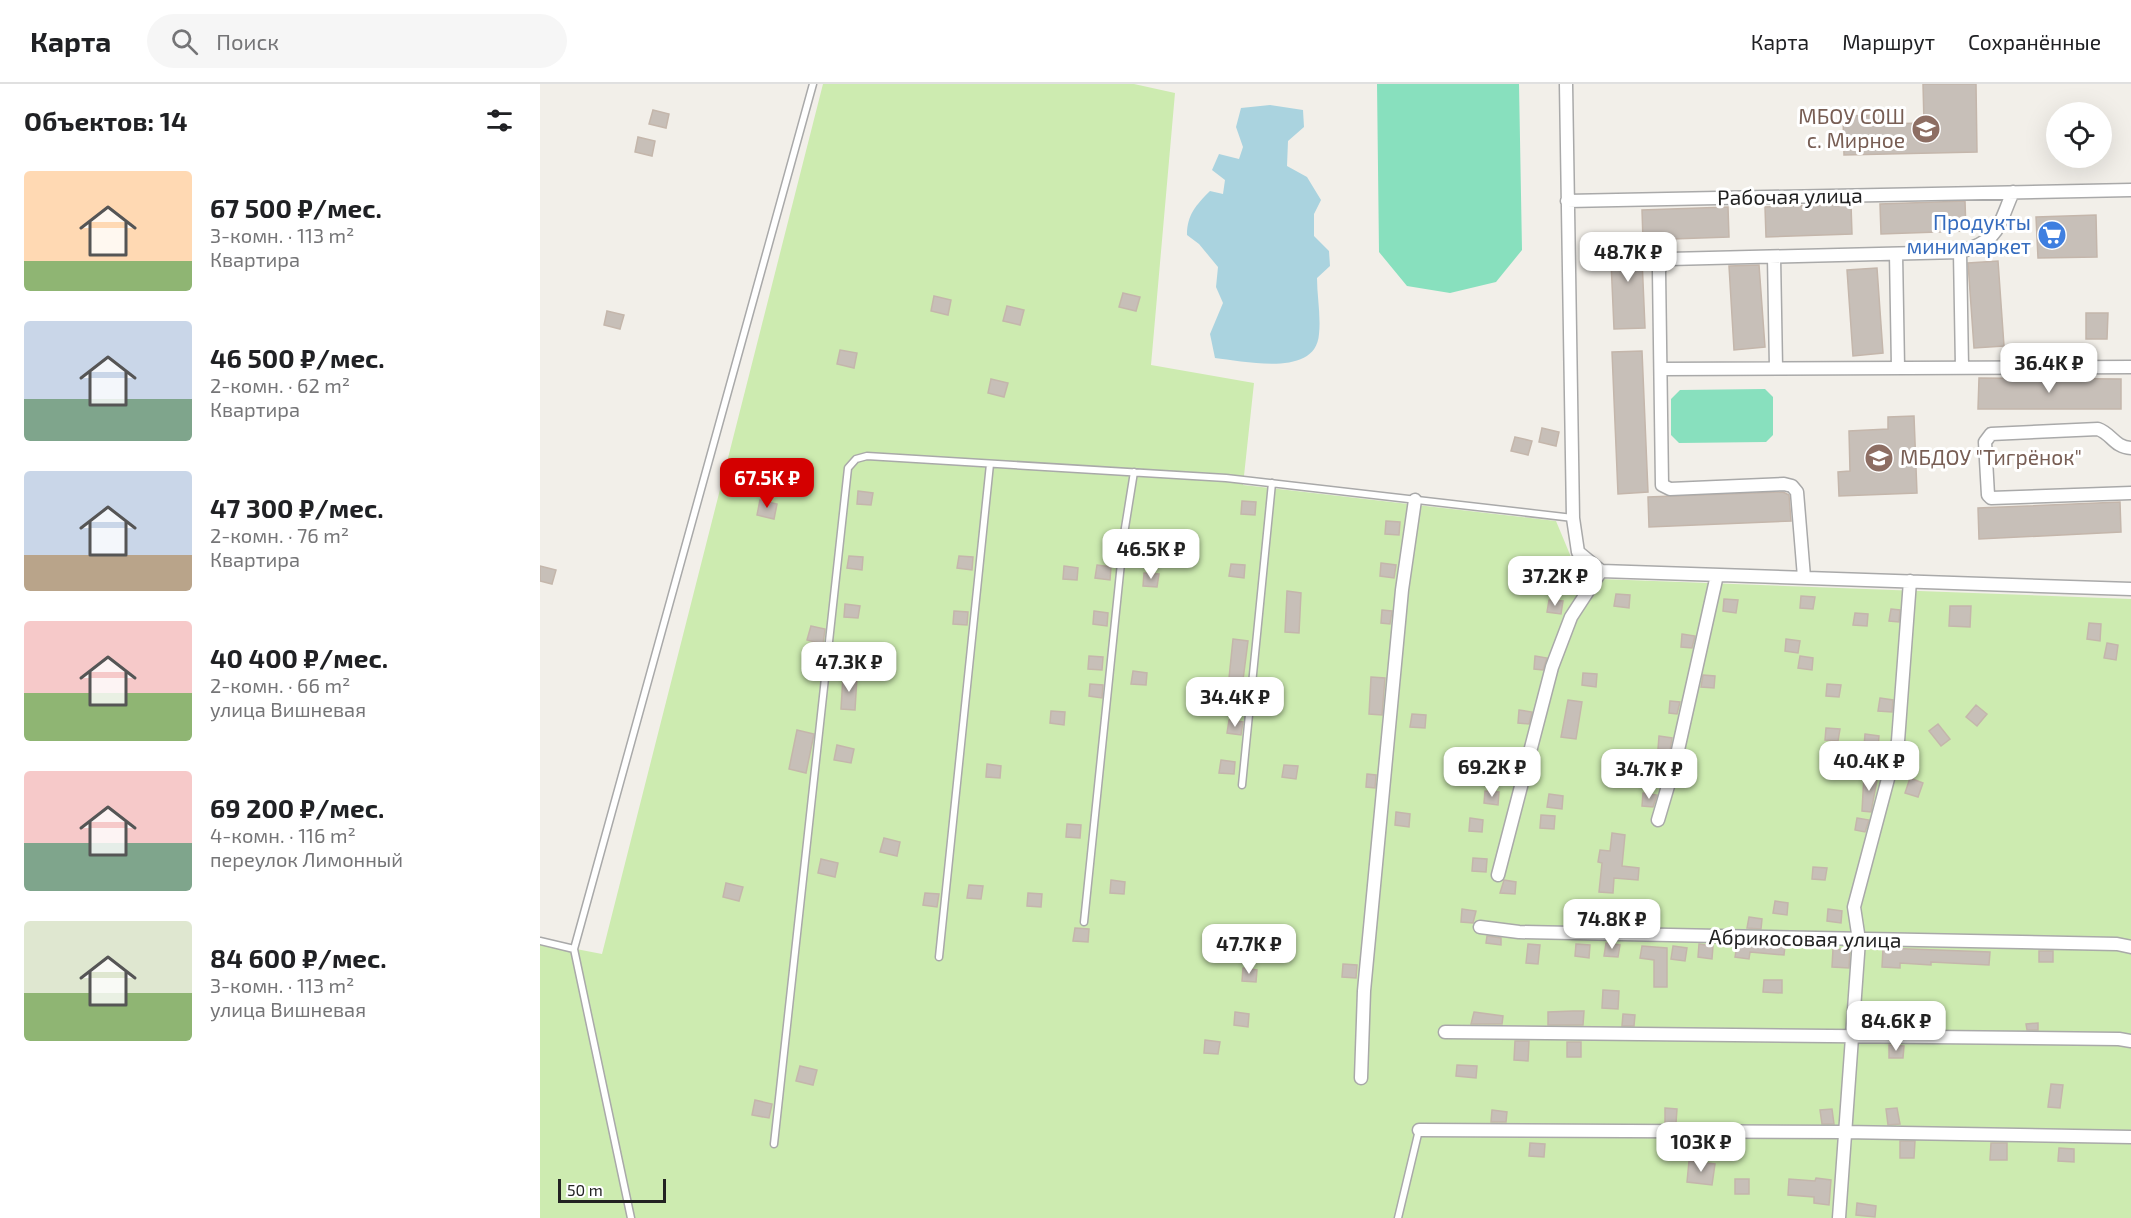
<!DOCTYPE html>
<html lang="ru">
<meta charset="utf-8">
<style>
body{margin:0;font-family:"Exo 2",sans-serif;background:#f6f6f6;color:#202124;height:100vh;display:flex;flex-direction:column;font-size:22px;white-space:nowrap}
*{box-sizing:border-box;margin:0}
p{font-size:20px;color:#757577}
.icon{flex:none;width:33px;height:33px;fill:none;stroke:currentColor;stroke-width:2;stroke-linecap:round;stroke-linejoin:round}
.map{position:relative;flex:1;overflow:hidden}
.panel{display:flex;flex-direction:column;background:#fff;width:540px}
.panel>*{flex:none}
.buttons{position:absolute;left:1506px;top:18px;display:grid;gap:12px}
.buttons a{display:grid;place-items:center;width:66px;height:66px;border-radius:50%;background:#fff;box-shadow:0 6px 24px #0002;font-size:30px}
.scale{position:absolute;left:18px;bottom:15px;width:108px;box-sizing:border-box;padding-left:6px;border:3px solid #222;border-top:0;font-size:16px;line-height:21px;white-space:nowrap;color:#222;-webkit-text-stroke:4px #fff;paint-order:stroke}
.price{position:absolute;translate:-50% -51px;padding:0 14px;border-radius:12px;background:#fff;color:#222;font-size:20px;line-height:39px;filter:drop-shadow(0 2px 3px #0008)}
.price::after{content:'';position:absolute;left:50%;top:36px;width:18px;height:14px;margin-left:-9px;background:inherit;clip-path:polygon(0 0,100% 0,50% 100%)}
.price.selected{background:#d40000;color:#fff}
ul{padding:0;list-style:none}
li{display:flex;align-items:center;gap:18px;height:150px;padding:0 24px}
li span{display:grid;place-items:center;flex:none;width:168px;height:120px;border-radius:6px;color:#555}
li>.icon{margin-inline-start:auto}
span .icon{width:72px;height:72px;fill:#fffc;stroke-width:1}
li b{font-size:26px}
h2{display:flex;justify-content:space-between;align-items:center;height:72px;padding:0 24px;font-size:26px}
header{display:flex;align-items:center;gap:36px;box-sizing:border-box;height:84px;padding:0 30px;background:#fff;border-bottom:2px solid #e0e0e0}
header strong{font-size:28px}
nav{display:flex;gap:33px;margin-inline-start:auto;font-size:21px}
.search{width:420px;height:54px;background:#f6f6f6;display:flex;align-items:center;gap:15px;box-sizing:border-box;padding:0 21px;border-radius:33px;color:#757577;font-size:22px}
main{display:flex;flex:1;min-height:0}
.map>svg:first-child{display:block}
.grass{fill:#cdebb0}
.pitch{fill:#88e0be}
.water{fill:#aad3df}
.building{fill:#c7bfb8;stroke:#c4b6ab;stroke-width:1.5}
.lines{fill:none;stroke-linecap:round;stroke-linejoin:round}
.lane-casing{stroke:#a9a9a9;stroke-width:9}
.street-casing{stroke:#a9a9a9;stroke-width:15}
.lane{stroke:#fff;stroke-width:6}
.street{stroke:#fff;stroke-width:12}
.labels{text-anchor:middle;stroke-width:6;stroke-linejoin:round;paint-order:stroke}
.education-label{font-size:21px;fill:#785e54;stroke:#fff;text-anchor:end}
.street-label{font-size:21px;fill:#222;stroke:#fff}
.shop-label{font-size:21px;fill:#366cbe;stroke:#fff;text-anchor:end}
</style>
<header>
<strong>Карта</strong>
<div class="search"><svg class="icon" aria-label="search" viewBox="0 0 24 24"><circle cx="10" cy="10" r="6"/><path d="M15 15l6 6"/></svg>Поиск</div>
<nav><a>Карта</a><a>Маршрут</a><a>Сохранённые</a></nav>
</header>
<main>
<section class="panel">
<h2>Объектов: 14<svg class="icon" aria-label="filters" viewBox="0 0 24 24"><path d="M4 7h16M4 17h16"/><circle cx="9" cy="7" r="2"/><circle cx="15" cy="17" r="2"/></svg></h2>
<ul>
<li><span style="background:linear-gradient(#ffd9b3 75%,#8fb573 0)"><svg class="icon" aria-label="home" viewBox="0 0 24 24"><path d="M3 11l9-7 9 7M6 9v11h12V9"/></svg></span><div><b>67 500 ₽/мес.</b><p>3-комн. · 113 m²</p><p>Квартира</p></div></li>
<li><span style="background:linear-gradient(#c9d6e8 65%,#7fa58c 0)"><svg class="icon" aria-label="home" viewBox="0 0 24 24"><path d="M3 11l9-7 9 7M6 9v11h12V9"/></svg></span><div><b>46 500 ₽/мес.</b><p>2-комн. · 62 m²</p><p>Квартира</p></div></li>
<li><span style="background:linear-gradient(#c9d6e8 70%,#b9a48a 0)"><svg class="icon" aria-label="home" viewBox="0 0 24 24"><path d="M3 11l9-7 9 7M6 9v11h12V9"/></svg></span><div><b>47 300 ₽/мес.</b><p>2-комн. · 76 m²</p><p>Квартира</p></div></li>
<li><span style="background:linear-gradient(#f6c9c9 60%,#8fb573 0)"><svg class="icon" aria-label="home" viewBox="0 0 24 24"><path d="M3 11l9-7 9 7M6 9v11h12V9"/></svg></span><div><b>40 400 ₽/мес.</b><p>2-комн. · 66 m²</p><p>улица Вишневая</p></div></li>
<li><span style="background:linear-gradient(#f6c9c9 60%,#7fa58c 0)"><svg class="icon" aria-label="home" viewBox="0 0 24 24"><path d="M3 11l9-7 9 7M6 9v11h12V9"/></svg></span><div><b>69 200 ₽/мес.</b><p>4-комн. · 116 m²</p><p>переулок Лимонный</p></div></li>
<li><span style="background:linear-gradient(#dfe7d0 60%,#8fb573 0)"><svg class="icon" aria-label="home" viewBox="0 0 24 24"><path d="M3 11l9-7 9 7M6 9v11h12V9"/></svg></span><div><b>84 600 ₽/мес.</b><p>3-комн. · 113 m²</p><p>улица Вишневая</p></div></li>
</ul>
</section>
<div class="map">
<svg width="1591" height="1134" viewBox="0 0 1591 1134">
<rect width="100%" height="100%" fill="#f2efe9"/>
<!-- grass -->
<path class="grass" d="M 283,0 L 594,0 L 635,9 L 611,281 L 714,299 L 703,401 L 1016,437 L 1031,473 L 1061,495 L 1591,515 L 1591,1134 L 0,1134 L 0,858 L 62,870 Z"/>
<!-- pitch -->
<path class="pitch" d="M 837,0 L 979,0 L 982,166 L 956,198 L 910,209 L 867,202 L 839,168 Z
M 1225,305 L 1233,313 L 1233,351 L 1226,358 L 1139,359 L 1131,351 L 1131,315 L 1140,306 Z"/>
<!-- water -->
<path class="water" d="M 730,21 L 763,26 L 764,43 L 748,57 L 747,82 L 767,93 L 781,116 L 774,130 L 774,152 L 789,167 L 790,182 L 777,194 C 777,212 781,232 779,250 C 776,294 705,277 675,274 L 670,250 L 683,219 L 676,203 L 678,183 L 659,160 L 647,151 C 647,131 656,121 670,107 L 683,110 L 685,96 L 672,86 L 679,70 L 699,75 L 703,63 L 696,43 L 701,24 Z"/>
<!-- building -->
<path class="building" d="M 1383,0 L 1436,0 L 1437,68 L 1304,71 L 1303,32 L 1341,31 L 1341,40 L 1384,39 Z
M 113,26 L 129,30 L 126,44 L 109,40 Z
M 98,53 L 115,57 L 112,72 L 95,68 Z
M 1425,117 L 1426,147 L 1341,150 L 1340,120 Z
M 1311,120 L 1312,150 L 1226,153 L 1225,123 Z
M 1188,123 L 1189,153 L 1103,156 L 1102,126 Z
M 1556,131 L 1557,173 L 1498,174 L 1496,133 Z
M 1101,152 L 1105,244 L 1074,245 L 1070,154 Z
M 1458,177 L 1464,262 L 1434,264 L 1428,179 Z
M 1219,181 L 1225,263 L 1194,266 L 1189,182 Z
M 1337,184 L 1343,269 L 1313,272 L 1307,186 Z
M 583,209 L 600,213 L 596,227 L 579,223 Z
M 394,212 L 411,216 L 408,231 L 391,227 Z
M 467,222 L 484,226 L 480,241 L 463,237 Z
M 67,227 L 84,231 L 80,245 L 64,241 Z
M 1546,229 L 1568,229 L 1567,255 L 1546,255 Z
M 300,266 L 317,269 L 314,284 L 297,280 Z
M 1102,267 L 1108,408 L 1078,410 L 1072,268 Z
M 1439,294 L 1581,295 L 1581,325 L 1438,325 Z
M 451,295 L 468,299 L 464,313 L 448,309 Z
M 1374,332 L 1377,409 L 1299,412 L 1298,388 L 1310,387 L 1309,347 L 1348,345 L 1348,333 Z
M 1002,344 L 1019,348 L 1016,362 L 999,358 Z
M 975,353 L 992,357 L 988,371 L 971,367 Z
M 318,407 L 333,409 L 331,421 L 317,420 Z
M 1243,408 L 1249,411 L 1251,437 L 1109,443 L 1108,413 Z
M 220,416 L 237,420 L 234,435 L 217,431 Z
M 702,417 L 716,418 L 715,431 L 701,430 Z
M 1580,418 L 1581,448 L 1439,455 L 1438,424 Z
M 846,437 L 860,438 L 859,451 L 845,450 Z
M 309,472 L 323,473 L 322,486 L 307,484 Z
M 419,472 L 433,473 L 432,486 L 417,484 Z
M 841,479 L 856,481 L 854,494 L 840,492 Z
M 691,480 L 705,481 L 704,494 L 689,492 Z
M 557,481 L 571,483 L 570,496 L 555,494 Z
M 0,482 L 16,486 L 12,500 L 0,497 Z
M 524,482 L 538,484 L 537,496 L 523,495 Z
M 1023,488 L 1037,489 L 1036,502 L 1021,501 Z
M 604,489 L 619,490 L 617,503 L 603,502 Z
M 747,507 L 761,509 L 759,549 L 745,548 Z
M 1076,510 L 1090,511 L 1089,524 L 1074,522 Z
M 1261,512 L 1275,513 L 1273,525 L 1260,524 Z
M 1184,515 L 1198,516 L 1196,529 L 1183,527 Z
M 1009,516 L 1023,517 L 1021,530 L 1007,528 Z
M 305,520 L 320,522 L 318,534 L 304,533 Z
M 1410,522 L 1431,522 L 1430,543 L 1409,542 Z
M 1351,525 L 1360,526 L 1359,538 L 1349,537 Z
M 842,526 L 852,527 L 850,540 L 841,539 Z
M 414,527 L 428,528 L 427,541 L 413,540 Z
M 554,527 L 568,529 L 567,542 L 553,540 Z
M 1315,529 L 1328,530 L 1327,542 L 1313,541 Z
M 1549,539 L 1561,540 L 1560,557 L 1547,555 Z
M 271,542 L 285,545 L 283,560 L 267,556 Z
M 1142,550 L 1155,552 L 1152,564 L 1141,563 Z
M 693,555 L 708,557 L 703,596 L 689,594 Z
M 1246,555 L 1260,557 L 1258,569 L 1245,567 Z
M 1567,559 L 1578,561 L 1576,576 L 1564,574 Z
M 549,572 L 563,573 L 562,586 L 548,585 Z
M 995,572 L 1007,574 L 1003,586 L 994,585 Z
M 1260,572 L 1273,574 L 1272,586 L 1258,584 Z
M 593,587 L 607,589 L 606,601 L 591,600 Z
M 1043,589 L 1057,590 L 1056,603 L 1042,601 Z
M 303,591 L 317,593 L 315,626 L 301,625 Z
M 1163,591 L 1175,592 L 1174,604 L 1161,603 Z
M 831,593 L 845,594 L 842,631 L 829,630 Z
M 550,600 L 563,601 L 562,614 L 549,612 Z
M 1287,600 L 1301,601 L 1299,613 L 1286,612 Z
M 1340,614 L 1353,616 L 1352,628 L 1338,627 Z
M 1028,616 L 1042,618 L 1036,655 L 1021,653 Z
M 1130,617 L 1140,618 L 1137,630 L 1129,629 Z
M 1436,621 L 1447,630 L 1437,642 L 1426,633 Z
M 979,626 L 992,628 L 989,640 L 978,639 Z
M 511,627 L 525,628 L 524,641 L 510,639 Z
M 872,630 L 886,631 L 885,644 L 870,643 Z
M 689,636 L 703,638 L 701,651 L 687,649 Z
M 1398,640 L 1410,655 L 1401,662 L 1389,647 Z
M 1286,644 L 1300,645 L 1298,657 L 1285,656 Z
M 257,646 L 274,650 L 266,689 L 249,685 Z
M 1325,650 L 1339,652 L 1338,664 L 1324,662 Z
M 1119,652 L 1132,654 L 1130,666 L 1118,665 Z
M 297,661 L 314,665 L 311,679 L 294,676 Z
M 1295,668 L 1308,670 L 1307,682 L 1294,681 Z
M 681,676 L 695,678 L 694,690 L 679,689 Z
M 447,680 L 461,682 L 460,694 L 446,693 Z
M 744,681 L 758,682 L 756,695 L 742,693 Z
M 1112,681 L 1125,682 L 1122,694 L 1110,693 Z
M 827,690 L 836,691 L 835,704 L 826,703 Z
M 1324,690 L 1338,691 L 1331,728 L 1322,727 Z
M 1370,694 L 1383,699 L 1378,713 L 1365,709 Z
M 945,707 L 959,708 L 958,721 L 944,719 Z
M 1103,709 L 1117,711 L 1113,723 L 1102,722 Z
M 1009,710 L 1023,712 L 1022,725 L 1007,723 Z
M 856,728 L 870,730 L 869,743 L 855,741 Z
M 1001,731 L 1015,732 L 1014,745 L 1000,744 Z
M 930,734 L 943,736 L 942,748 L 929,747 Z
M 1317,734 L 1329,736 L 1325,748 L 1315,746 Z
M 527,740 L 541,741 L 540,754 L 526,753 Z
M 1072,749 L 1085,751 L 1082,782 L 1099,784 L 1098,796 L 1074,794 L 1073,809 L 1059,808 L 1062,779 L 1058,778 L 1060,766 L 1070,767 Z
M 344,754 L 360,758 L 357,772 L 340,768 Z
M 933,774 L 947,775 L 946,788 L 932,787 Z
M 281,775 L 298,779 L 295,793 L 278,789 Z
M 1273,783 L 1287,784 L 1285,796 L 1272,795 Z
M 571,796 L 585,798 L 584,810 L 570,809 Z
M 964,796 L 976,798 L 975,810 L 960,809 Z
M 186,799 L 203,803 L 199,817 L 183,813 Z
M 429,801 L 443,802 L 441,815 L 427,814 Z
M 385,809 L 399,810 L 397,823 L 383,821 Z
M 488,809 L 502,810 L 501,823 L 487,822 Z
M 1235,817 L 1248,819 L 1247,831 L 1233,829 Z
M 922,825 L 936,827 L 933,839 L 921,838 Z
M 1288,825 L 1302,827 L 1301,839 L 1287,837 Z
M 1209,833 L 1222,835 L 1221,845 L 1207,844 Z
M 535,844 L 549,845 L 548,858 L 533,857 Z
M 947,852 L 961,854 L 961,861 L 946,859 Z
M 1066,859 L 1080,861 L 1078,873 L 1064,872 Z
M 988,860 L 1000,861 L 998,880 L 986,879 Z
M 1036,860 L 1050,861 L 1049,874 L 1035,872 Z
M 1159,860 L 1173,862 L 1172,875 L 1158,873 Z
M 1197,861 L 1245,862 L 1244,871 L 1210,868 L 1209,875 L 1195,873 Z
M 1102,862 L 1127,864 L 1127,903 L 1114,903 L 1114,876 L 1100,874 Z
M 1133,862 L 1147,864 L 1145,877 L 1131,875 Z
M 1343,864 L 1450,868 L 1449,881 L 1391,878 L 1391,881 L 1360,879 L 1360,884 L 1342,883 Z
M 1293,865 L 1310,866 L 1309,884 L 1292,883 Z
M 1499,867 L 1513,867 L 1513,878 L 1499,878 Z
M 803,880 L 817,881 L 816,894 L 802,893 Z
M 703,884 L 717,886 L 716,898 L 702,897 Z
M 1224,896 L 1242,896 L 1242,909 L 1223,908 Z
M 1063,906 L 1079,907 L 1078,925 L 1062,924 Z
M 1033,927 L 1044,927 L 1043,941 L 1008,941 L 1008,928 Z
M 695,928 L 709,930 L 708,943 L 694,941 Z
M 934,928 L 963,932 L 962,940 L 931,940 Z
M 1083,930 L 1095,931 L 1094,942 L 1082,942 Z
M 1498,939 L 1498,946 L 1487,946 L 1486,940 Z
M 665,956 L 680,958 L 678,970 L 664,969 Z
M 975,957 L 989,957 L 988,977 L 974,976 Z
M 1027,958 L 1041,958 L 1041,973 L 1027,973 Z
M 1349,961 L 1364,962 L 1363,974 L 1349,974 Z
M 917,981 L 937,982 L 936,994 L 916,992 Z
M 260,982 L 277,986 L 273,1001 L 256,997 Z
M 1511,1000 L 1523,1001 L 1520,1024 L 1508,1023 Z
M 215,1016 L 232,1020 L 229,1034 L 212,1031 Z
M 1125,1024 L 1137,1025 L 1136,1039 L 1125,1039 Z
M 1357,1024 L 1360,1040 L 1348,1041 L 1346,1025 Z
M 1292,1025 L 1294,1040 L 1282,1040 L 1280,1026 Z
M 952,1026 L 967,1028 L 966,1038 L 951,1038 Z
M 1360,1057 L 1375,1057 L 1374,1074 L 1360,1074 Z
M 990,1059 L 1005,1060 L 1004,1073 L 989,1072 Z
M 1451,1059 L 1467,1059 L 1467,1076 L 1450,1076 Z
M 1519,1064 L 1534,1065 L 1534,1078 L 1518,1077 Z
M 1149,1077 L 1175,1080 L 1172,1101 L 1147,1098 Z
M 1276,1094 L 1291,1096 L 1289,1121 L 1274,1119 L 1274,1113 L 1248,1111 L 1249,1095 L 1275,1097 Z
M 1195,1095 L 1209,1095 L 1209,1110 L 1195,1110 Z
M 1317,1119 L 1336,1122 L 1335,1133 L 1316,1131 Z"/>
<g class="lines">
<!-- lane casing -->
<g class="lane-casing">
<path id="lane" d="M 702,701 L 732,399
M 544,838 L 584,450 L 594,388
M 0,857 L 34,865
M 399,873 L 450,380
M 234,1060 L 308,384 L 316,375 L 327,372 L 686,394 L 1033,434
M 91,1134 L 34,865 L 273,0
M 858,1134 L 879,1046"/>
</g>
<!-- street casing -->
<g class="street-casing">
<path id="street" d="M 1026,0 L 1033,434 L 1038,468 L 1061,487 L 1591,505
M 1027,117 L 1591,106
M 1420,168 L 1422,283
M 1356,170 L 1358,283
M 1234,173 L 1236,284
M 1122,285 L 1591,283
M 1591,364 C 1574,363 1572,350 1558,345 L 1451,350 L 1445,358 L 1448,411 L 1451,414 L 1591,409
M 1264,493 L 1257,408 L 1252,402 L 1244,400 L 1130,405 L 1122,401 L 1119,187 L 1122,177 L 1129,175 L 1420,168 C 1461,155 1457,144 1473,108
M 1118,736 L 1136,675 L 1177,491
M 958,791 L 1012,583 L 1031,533 L 1061,487
M 940,843 L 979,848 L 1577,860 L 1591,863
M 905,948 L 1579,955 L 1591,957
M 821,994 L 824,907 L 862,506 L 875,416
M 879,1046 L 1304,1048 L 1591,1053
M 1299,1134 L 1319,856 L 1314,823 L 1358,657 L 1370,497"/>
</g>
<!-- lane -->
<use href="#lane" class="lane"/>
<!-- street -->
<use href="#street" class="street"/>
</g>
<!-- icons -->
<defs>
<g id="school-disc" transform="scale(1.5)"><circle r="9.5" fill="#8d6e63" stroke="#fff"/><path d="M0-5L7-2L0 1L-7-2ZM-4 1L0 2.5L4 1V4Q0 6-4 4Z" fill="#fff"/></g>
<g id="supermarket-disc" transform="scale(1.5)"><circle r="9.5" fill="#3f7fe0" stroke="#fff"/><path d="M-6-5.5h2.5l.6 2H6L4.5 2H-2.5L-4.4-4H-6ZM-1.5 3.2a1.3 1.3 0 1 0 .1 0ZM3 3.2a1.3 1.3 0 1 0 .1 0Z" fill="#fff"/></g>
</defs>
<g fill-rule="evenodd">
<use href="#school-disc" x="1386" y="45"/>
<use href="#supermarket-disc" x="1512" y="151"/>
<use href="#school-disc" x="1339" y="374"/>
</g>
<g class="labels">
<!-- education labels -->
<g class="education-label">
<text x="1365" y="40">МБОУ СОШ<tspan x="1365" dy="24">с. Мирное</tspan></text>
<text x="1360" y="381" text-anchor="start">МБДОУ "Тигрёнок"</text>
</g>
<!-- street labels -->
<g class="street-label">
<text transform="translate(1250 113) rotate(-1)" y="7">Рабочая улица</text>
<text transform="translate(1265 855) rotate(1)" y="7">Абрикосовая улица</text>
</g>
<!-- shop labels -->
<g class="shop-label">
<text x="1491" y="146">Продукты<tspan x="1491" dy="24">минимаркет</tspan></text>
</g>
</g>
</svg>
<div class="buttons">
<a><svg class="icon" aria-label="locate" viewBox="0 0 24 24"><circle cx="12" cy="12" r="6"/><path d="M12 2v4M12 18v4M2 12h4M18 12h4"/></svg></a>
</div>
<div class="scale">50 m</div>
<b class="price" style="left:1088px;top:199px">48.7K ₽</b>
<b class="price" style="left:1509px;top:310px">36.4K ₽</b>
<b class="price selected" style="left:227px;top:425px">67.5K ₽</b>
<b class="price" style="left:611px;top:496px">46.5K ₽</b>
<b class="price" style="left:1015px;top:523px">37.2K ₽</b>
<b class="price" style="left:309px;top:609px">47.3K ₽</b>
<b class="price" style="left:695px;top:644px">34.4K ₽</b>
<b class="price" style="left:1329px;top:708px">40.4K ₽</b>
<b class="price" style="left:952px;top:714px">69.2K ₽</b>
<b class="price" style="left:1109px;top:716px">34.7K ₽</b>
<b class="price" style="left:1072px;top:866px">74.8K ₽</b>
<b class="price" style="left:709px;top:891px">47.7K ₽</b>
<b class="price" style="left:1356px;top:968px">84.6K ₽</b>
<b class="price" style="left:1161px;top:1089px">103K ₽</b>
</div>
</main>
